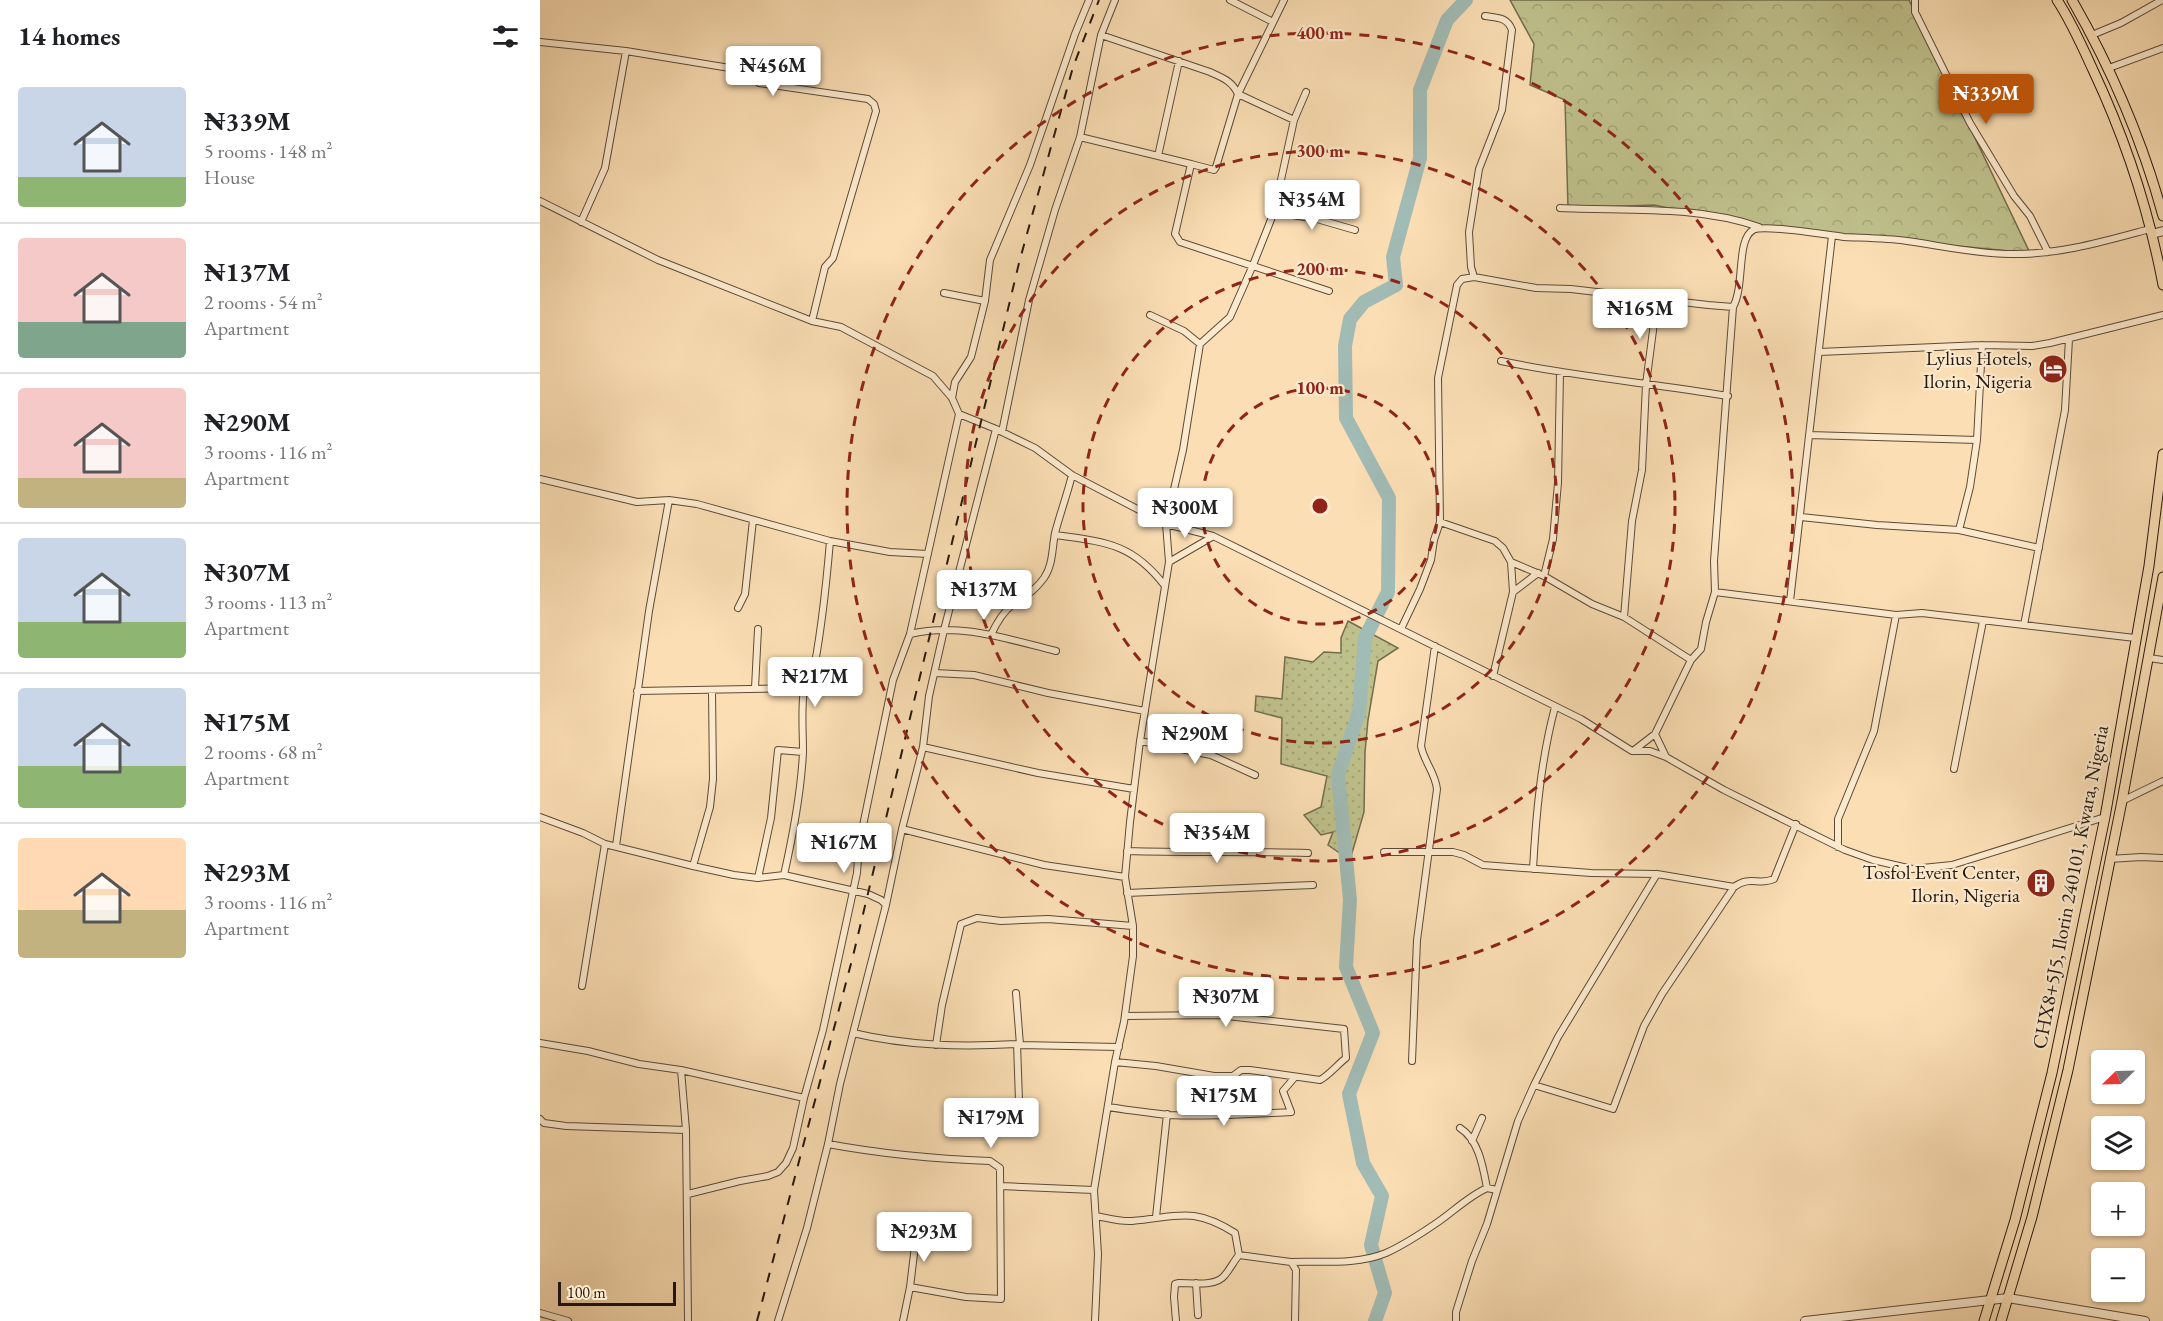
<!DOCTYPE html>
<meta charset="utf-8">
<style>
body{margin:0;font-family:"EB Garamond",serif;background:#f2f2f2;color:#202124;height:100vh;display:flex;flex-direction:column;font-size:22px;white-space:nowrap}
*{box-sizing:border-box;margin:0}
p{font-size:20px;color:#757577}
.icon{flex:none;width:33px;height:33px;fill:none;stroke:currentColor;stroke-width:2;stroke-linecap:round;stroke-linejoin:round}
.map{position:relative;flex:1;overflow:hidden}
.panel{display:flex;flex-direction:column;background:#fff;width:540px}
.panel>*{flex:none}
.needle{width:39px;rotate:247deg}
.buttons{position:absolute;left:1551px;top:1050px;display:grid;gap:12px}
.buttons a{display:grid;place-items:center;width:54px;height:54px;border-radius:6px;background:#fff;box-shadow:0 2px 4px #0004;font-size:30px}
.scale{position:absolute;left:18px;bottom:15px;width:118px;box-sizing:border-box;padding-left:6px;border:3px solid #27190f;border-top:0;font-size:16px;line-height:21px;white-space:nowrap;color:#27190f;-webkit-text-stroke:4px #fceace;paint-order:stroke}
.price{position:absolute;translate:-50% -51px;padding:0 14px;border-radius:6px;background:#fff;color:#222;font-size:20px;line-height:39px;filter:drop-shadow(0 2px 3px #0008)}
.price::after{content:'';position:absolute;left:50%;top:36px;width:18px;height:14px;margin-left:-9px;background:inherit;clip-path:polygon(0 0,100% 0,50% 100%)}
.price.current{background:#b45309;color:#fff}
ul{padding:0;list-style:none}
li{display:flex;align-items:center;gap:18px;height:150px;padding:0 18px}
li+li{border-top:2px solid #e0e0e0}
li span{display:grid;place-items:center;flex:none;width:168px;height:120px;border-radius:6px;color:#555}
li>.icon{margin-inline-start:auto}
span .icon{width:72px;height:72px;fill:#fffc;stroke-width:1}
li b{font-size:26px}
h2{display:flex;justify-content:space-between;align-items:center;height:72px;padding:0 18px;font-size:26px}
main{display:flex;flex:1;min-height:0}
.map>svg:first-child{display:block}
.grass{fill:url(#grass-dots);stroke:#736d4e;stroke-width:1.5}
.forest{fill:url(#forest-crowns);stroke:#736d4e;stroke-width:1.5}
.lines{fill:none;stroke-linecap:round;stroke-linejoin:round}
.river{stroke:#a1bbb5;stroke-width:14}
.minor-casing{stroke:#5c4a38;stroke-width:8}
.tertiary-casing{stroke:#5c4a38;stroke-width:10}
.primary-casing{stroke:#27190f;stroke-width:11}
.minor{stroke:#fceace;stroke-width:6}
.tertiary{stroke:#fceace;stroke-width:8}
.primary{stroke:#fbdeb4;stroke-width:9}
.rail{stroke:#27190f;stroke-width:2;stroke-dasharray:10 10;stroke-linecap:butt}
.ring{fill:none;stroke:#8f2418;stroke-width:3;stroke-dasharray:10 8}
.labels{text-anchor:middle;stroke-width:4.5;stroke-linejoin:round;paint-order:stroke}
.poi-label{font-size:20px;fill:#27190f;stroke:#fceace;text-anchor:end}
.street-label{font-size:20px;fill:#27190f;stroke:#fceace}
.centre{fill:#8f2418;stroke:#fceace;stroke-width:3}
.ring-label{font-size:18px;text-anchor:middle;font-weight:bold;fill:#8f2418;stroke:#fceace;stroke-width:4.5;stroke-linejoin:round;paint-order:stroke}
</style>
<main>
<section class="panel">
<h2>14 homes<svg class="icon" aria-label="filters" viewBox="0 0 24 24"><path d="M4 7h16M4 17h16"/><circle cx="9" cy="7" r="2"/><circle cx="15" cy="17" r="2"/></svg></h2>
<ul>
<li><span style="background:linear-gradient(#c9d6e8 75%,#8fb573 0)"><svg class="icon" aria-label="home" viewBox="0 0 24 24"><path d="M3 11l9-7 9 7M6 9v11h12V9"/></svg></span><div><b>₦339M</b><p>5 rooms · 148 m²</p><p>House</p></div></li>
<li><span style="background:linear-gradient(#f6c9c9 70%,#7fa58c 0)"><svg class="icon" aria-label="home" viewBox="0 0 24 24"><path d="M3 11l9-7 9 7M6 9v11h12V9"/></svg></span><div><b>₦137M</b><p>2 rooms · 54 m²</p><p>Apartment</p></div></li>
<li><span style="background:linear-gradient(#f6c9c9 75%,#c2b280 0)"><svg class="icon" aria-label="home" viewBox="0 0 24 24"><path d="M3 11l9-7 9 7M6 9v11h12V9"/></svg></span><div><b>₦290M</b><p>3 rooms · 116 m²</p><p>Apartment</p></div></li>
<li><span style="background:linear-gradient(#c9d6e8 70%,#8fb573 0)"><svg class="icon" aria-label="home" viewBox="0 0 24 24"><path d="M3 11l9-7 9 7M6 9v11h12V9"/></svg></span><div><b>₦307M</b><p>3 rooms · 113 m²</p><p>Apartment</p></div></li>
<li><span style="background:linear-gradient(#c9d6e8 65%,#8fb573 0)"><svg class="icon" aria-label="home" viewBox="0 0 24 24"><path d="M3 11l9-7 9 7M6 9v11h12V9"/></svg></span><div><b>₦175M</b><p>2 rooms · 68 m²</p><p>Apartment</p></div></li>
<li><span style="background:linear-gradient(#ffd9b3 60%,#c2b280 0)"><svg class="icon" aria-label="home" viewBox="0 0 24 24"><path d="M3 11l9-7 9 7M6 9v11h12V9"/></svg></span><div><b>₦293M</b><p>3 rooms · 116 m²</p><p>Apartment</p></div></li>
</ul>
</section>
<div class="map">
<svg width="1623" height="1321" viewBox="0 0 1623 1321">
<defs>
<pattern id="grass-dots" width="8" height="8" patternUnits="userSpaceOnUse" patternTransform="scale(1.5)"><rect width="8" height="8" fill="#bfc18c"/><path d="M2 2h.1M6 6h.1" fill="none" stroke="#a4a578" stroke-width="1.8" stroke-linecap="round"/></pattern>
<pattern id="forest-crowns" width="20" height="18" patternUnits="userSpaceOnUse" patternTransform="scale(1.5)"><rect width="20" height="18" fill="#bfc18c"/><path d="M2 6a3 3 0 1 1 6 0M12 15a3 3 0 1 1 6 0" fill="none" stroke="#a4a578"/></pattern>
</defs>
<rect width="100%" height="100%" fill="#fbdeb4"/>
<filter id="stains"><feTurbulence type="fractalNoise" baseFrequency=".00333" numOctaves="4"/><feColorMatrix values="0 0 0 0 .2 0 0 0 0 .09 0 0 0 0 .02 0 0 0 .5 -.17"/></filter>
<radialGradient id="worn" r=".72"><stop offset=".6" stop-color="#630" stop-opacity="0"/><stop offset="1" stop-color="#630" stop-opacity=".3"/></radialGradient>
<!-- grass -->
<path class="grass" d="M 808,621 L 858,648 L 838,661 L 828,720 L 825,752 L 824,812 L 810,860 L 788,845 L 793,832 L 781,835 L 764,815 L 781,807 L 787,776 L 741,764 L 742,718 L 715,711 L 716,696 L 742,699 L 745,657 L 773,662 L 784,652 L 801,653 L 801,638 Z"/>
<!-- forest -->
<path class="forest" d="M 970,0 L 1369,0 L 1490,253 L 1219,227 L 1114,205 L 1028,208 L 1025,100 L 990,85 L 994,44 Z"/>
<g class="lines">
<!-- river -->
<path class="river" d="M 835,1321 L 845,1293 L 831,1245 L 842,1196 L 823,1163 L 809,1094 L 833,1033 L 806,967 L 810,900 L 798,775 L 819,712 L 825,638 L 848,592 L 849,498 L 806,418 L 805,346 L 810,319 L 824,302 L 856,285 L 853,257 L 880,158 L 880,90 L 907,20 L 926,0"/>
<!-- minor casing -->
<g class="minor-casing">
<path id="minor" d="M 690,0 L 733,22
M 744,0 L 698,94 L 676,167 L 674,170 L 651,164 L 635,234 L 640,242 L 789,291
M 1375,0 L 1375,12 L 1430,123 L 1474,196 L 1490,216 L 1508,252
M 561,35 L 670,72 C 683,78 692,81 698,94 L 754,120
M 1552,35 L 1581,23 L 1622,0
M 0,42 L 86,51 L 208,71 L 219,83 L 328,99 L 334,104 L 336,111 L 293,258 L 285,267 L 272,321
M 1569,68 L 1623,48
M 540,137 L 651,164
M 618,156 L 639,61
M 0,201 L 118,260 L 272,321 L 301,327 L 393,376 L 412,398 L 419,414 L 456,429 L 495,448 L 532,475 L 626,524 L 673,536 L 1041,719 L 1092,751 L 1110,751 L 1126,757 L 1184,790 L 1305,850 L 1333,860 L 1372,869 L 1412,865 L 1565,817
M 1020,208 C 1085,211 1156,205 1219,227
M 734,212 L 777,219 L 815,230
M 41,222 L 65,168 L 86,51
M 934,277 L 931,267 L 929,232 L 939,169 L 962,110 L 972,30 C 967,17 958,18 945,16
M 404,293 L 445,301
M 610,315 L 644,331 L 660,344
M 1279,352 L 1442,345 L 1492,346 L 1510,343 L 1623,315
M 961,361 C 1036,377 1112,383 1188,396
M 412,398 L 415,382 L 431,357 L 445,301 L 450,260 L 490,165 L 535,34 L 549,0
M 462,432 L 489,300 L 515,210 L 540,137 L 561,35 L 575,0
M 1269,435 L 1437,440
M 0,479 L 97,502 L 129,500 L 157,504 L 290,541 L 350,552 L 388,554
M 1261,517 L 1337,525 L 1419,530 L 1499,548
M 900,522 L 955,541 L 963,548 L 971,562 L 1004,576 L 1052,604 L 1084,617 L 1151,660
M 1419,530 L 1430,487 L 1437,440 L 1442,345
M 515,535 C 565,542 592,543 625,586
M 629,562 L 672,537
M 971,562 L 973,592
M 1004,576 L 1013,539 L 1018,483 L 1020,373
M 1175,592 L 1356,615 L 1382,613 L 1595,638
M 1250,601 L 1292,236
M 198,608 L 205,594 L 213,520
M 1084,617 L 1092,521 L 1102,470 L 1106,384 L 1117,300
M 1484,625 L 1525,410 L 1529,339
M 861,629 L 880,589 L 891,560 L 894,540 L 900,522 L 898,378 L 917,285 L 922,279 L 934,277 L 996,288 L 1031,289 L 1168,305 L 1193,307
M 370,634 C 420,622 467,639 516,651
M 451,635 C 456,624 462,613 472,605 C 485,595 493,593 504,578 C 513,565 512,549 515,533 C 520,514 527,495 532,475
M 1609,658 L 1623,660
M 395,673 L 434,675 L 508,693 L 605,711
M 953,676 L 973,592 L 998,573
M 215,688 L 218,629
M 97,691 L 264,688
M 1115,734 L 1126,757
M 600,741 L 671,755 L 715,775
M 383,747 L 498,773 L 594,789
M 1093,751 L 1115,734 L 1151,660 L 1161,649 L 1166,622 L 1175,592 L 1174,561 L 1193,307 C 1205,286 1196,240 1213,230 C 1223,224 1288,235 1304,237 C 1325,238 1346,238 1367,241 C 1402,246 1437,254 1471,254 C 1519,255 1565,241 1610,229
M 1414,769 L 1443,621
M 1582,801 L 1623,781
M 0,817 L 43,833 L 65,844 L 153,866 L 194,875 L 218,878 L 244,875 L 328,894 L 341,900 L 346,905 L 300,1084 L 288,1144 L 267,1228 L 238,1321
M 362,829 L 504,865 L 585,877
M 76,846 L 109,611 L 129,500
M 1298,847 L 1298,819 L 1334,731 L 1356,615
M 587,851 C 648,853 708,851 768,853
M 844,852 L 913,852 L 924,855 L 943,865 L 1051,873 L 1117,874 L 1194,887
M 1569,859 L 1601,857 L 1623,858
M 153,866 L 170,807 L 173,779 L 172,691
M 993,869 C 996,814 1001,760 1015,707
M 244,875 C 253,835 261,793 263,752 C 263,731 261,709 264,688 L 271,684 C 281,636 286,589 290,541
M 218,878 L 231,818 L 238,750 L 263,752
M 587,893 L 773,885
M 346,905 L 362,829 L 383,747 L 389,696 L 404,630 L 456,429
M 42,986 L 65,844
M 476,993 L 480,1045
M 313,1033 C 368,1046 421,1047 477,1044 L 480,1045 L 579,1047
M 0,1043 L 48,1051 L 99,1064 L 141,1070 L 264,1098 L 283,1030 L 317,873 L 319,845 L 353,680 L 370,634 L 419,414
M 477,1044 L 480,1129
M 396,1045 L 402,1005 L 421,924 L 437,918 L 461,921 L 508,919 L 593,926
M 872,1061 L 877,940 L 897,789 C 895,772 884,762 881,746 L 895,646
M 575,1062 L 616,1066 L 674,1076 L 693,1076 L 701,1070 L 710,1070 L 780,1080 C 789,1075 797,1065 806,1058 L 804,1029 L 678,1015 L 585,1016
M 141,1070 L 146,1130 L 148,1321
M 994,1085 L 1073,1109 L 1104,1026 L 1122,994 L 1194,887 C 1210,875 1219,886 1234,879 L 1256,824
M 568,1107 C 588,1110 609,1113 629,1115 C 670,1117 711,1114 751,1112 L 743,1091 L 755,1077
M 0,1119 L 4,1123 L 26,1126 L 146,1130
M 920,1128 C 939,1140 943,1167 947,1188 L 957,1190
M 932,1141 L 942,1118
M 288,1144 C 342,1154 395,1159 450,1161 L 460,1168 L 461,1299 L 426,1297 L 370,1287 L 363,1321
M 461,1186 L 554,1190
M 148,1194 L 200,1181 L 228,1176 L 238,1172 L 246,1163 L 253,1148 L 264,1098
M 556,1216 C 567,1218 581,1222 592,1221 C 638,1217 652,1206 695,1233 L 699,1255 L 751,1262 L 756,1270 L 755,1321
M 616,1217 L 627,1114
M 751,1262 C 781,1261 817,1265 846,1253 C 864,1245 882,1233 898,1222 C 914,1211 929,1196 947,1188
M 656,1283 L 658,1315
M 370,1287 L 375,1246 L 380,1238 L 392,1233
M 0,1313 L 28,1321
M 555,1321 L 558,1254 L 554,1190 L 575,1062 L 584,1022 L 593,956 L 593,926 L 585,877 L 590,822 L 600,741 L 629,562 L 626,524 L 643,450 L 660,344 L 690,317 L 713,265 L 734,212 L 754,120 L 766,92
M 636,1321 L 634,1297 L 635,1284 L 639,1283 C 653,1283 676,1287 685,1275 C 690,1269 694,1261 699,1255
M 916,1321 L 916,1312 L 932,1261 L 947,1224 L 978,1121 L 994,1085 L 1018,1037 L 1117,874"/>
</g>
<!-- tertiary casing -->
<g class="tertiary-casing">
<path id="tertiary" d="M 1612,234 L 1623,231
M 1265,1321 L 1468,1298 L 1605,1321"/>
</g>
<!-- primary casing -->
<g class="primary-casing">
<path id="primary" d="M 1517,0 C 1531,21 1542,46 1553,70 C 1585,138 1609,211 1623,285
M 1532,0 C 1571,68 1602,139 1623,216
M 1444,1321 L 1475,1220 L 1512,1073 L 1565,817 L 1609,566 L 1623,454
M 1461,1321 L 1492,1217 L 1528,1070 L 1582,801 L 1623,577"/>
</g>
<!-- minor -->
<use href="#minor" class="minor"/>
<!-- tertiary -->
<use href="#tertiary" class="tertiary"/>
<!-- primary -->
<use href="#primary" class="primary"/>
<!-- rail -->
<path class="rail" d="M 217,1321 L 313,956 L 479,263 L 533,67 L 559,0"/>
</g>
<!-- distance rings -->
<g class="ring">
<circle cx="780" cy="506" r="118"/>
<circle cx="780" cy="506" r="237"/>
<circle cx="780" cy="506" r="355"/>
<circle cx="780" cy="506" r="473"/>
</g>
<!-- icons -->
<defs>
<g id="hotel-disc" transform="scale(1.5)"><circle r="9.5" fill="#8f2418" stroke="#fceace"/><path d="M-6-4.5h1.5V1H6V5H4.5V3h-9V5H-6ZM-4 0a1.8 1.8 0 1 1 3.6 0ZM.5 0V-2.5h3Q6-2.5 6 0Z" fill="#fff"/></g>
<g id="building-disc" transform="scale(1.5)"><circle r="9.5" fill="#8f2418" stroke="#fceace"/><path d="M-4-6H4V6H1V3H-1V6H-4ZM-2.5-4.3h1.7v1.8h-1.7ZM.8-4.3h1.7v1.8H.8ZM-2.5-1h1.7V.8h-1.7ZM.8-1h1.7V.8H.8Z" fill="#fff"/></g>
</defs>
<g fill-rule="evenodd">
<use href="#hotel-disc" x="1513" y="369"/>
<use href="#building-disc" x="1501" y="883"/>
</g>
<g class="labels">
<!-- poi labels -->
<g class="poi-label">
<text x="1492" y="365">Lylius Hotels,<tspan x="1492" dy="23">Ilorin, Nigeria</tspan></text>
<text x="1480" y="879">Tosfol Event Center,<tspan x="1480" dy="23">Ilorin, Nigeria</tspan></text>
</g>
<!-- street labels -->
<g class="street-label">
<text transform="translate(1530 887) rotate(-79)" y="7">CHX8+5J5, Ilorin 240101, Kwara, Nigeria</text>
</g>
</g>
<circle cx="780" cy="506" r="9" class="centre"/>
<g class="ring-label">
<text x="780" y="39">400 m</text>
<text x="780" y="157">300 m</text>
<text x="780" y="275">200 m</text>
<text x="780" y="394">100 m</text>
</g>
<rect width="100%" height="100%" filter="url(#stains)"/>
<rect width="100%" height="100%" fill="url(#worn)"/>
</svg>
<div class="buttons">
<a><svg class="needle" viewBox="-14 -14 28 28"><path d="M0-13l5 13h-10z" fill="#e53935"/><path d="M0 13l5-13h-10z" fill="#757577"/></svg></a>
<a><svg class="icon" aria-label="layers" viewBox="0 0 24 24"><path d="M12 4l9 5-9 5-9-5zM3 14l9 5 9-5"/></svg></a>
<a>+</a>
<a>−</a>
</div>
<div class="scale">100 m</div>
<b class="price" style="left:233px;top:97px">₦456M</b>
<b class="price current" style="left:1446px;top:125px">₦339M</b>
<b class="price" style="left:772px;top:231px">₦354M</b>
<b class="price" style="left:1100px;top:340px">₦165M</b>
<b class="price" style="left:645px;top:539px">₦300M</b>
<b class="price" style="left:444px;top:621px">₦137M</b>
<b class="price" style="left:275px;top:708px">₦217M</b>
<b class="price" style="left:655px;top:765px">₦290M</b>
<b class="price" style="left:677px;top:864px">₦354M</b>
<b class="price" style="left:304px;top:874px">₦167M</b>
<b class="price" style="left:686px;top:1028px">₦307M</b>
<b class="price" style="left:684px;top:1127px">₦175M</b>
<b class="price" style="left:451px;top:1149px">₦179M</b>
<b class="price" style="left:384px;top:1263px">₦293M</b>
</div>
</main>
